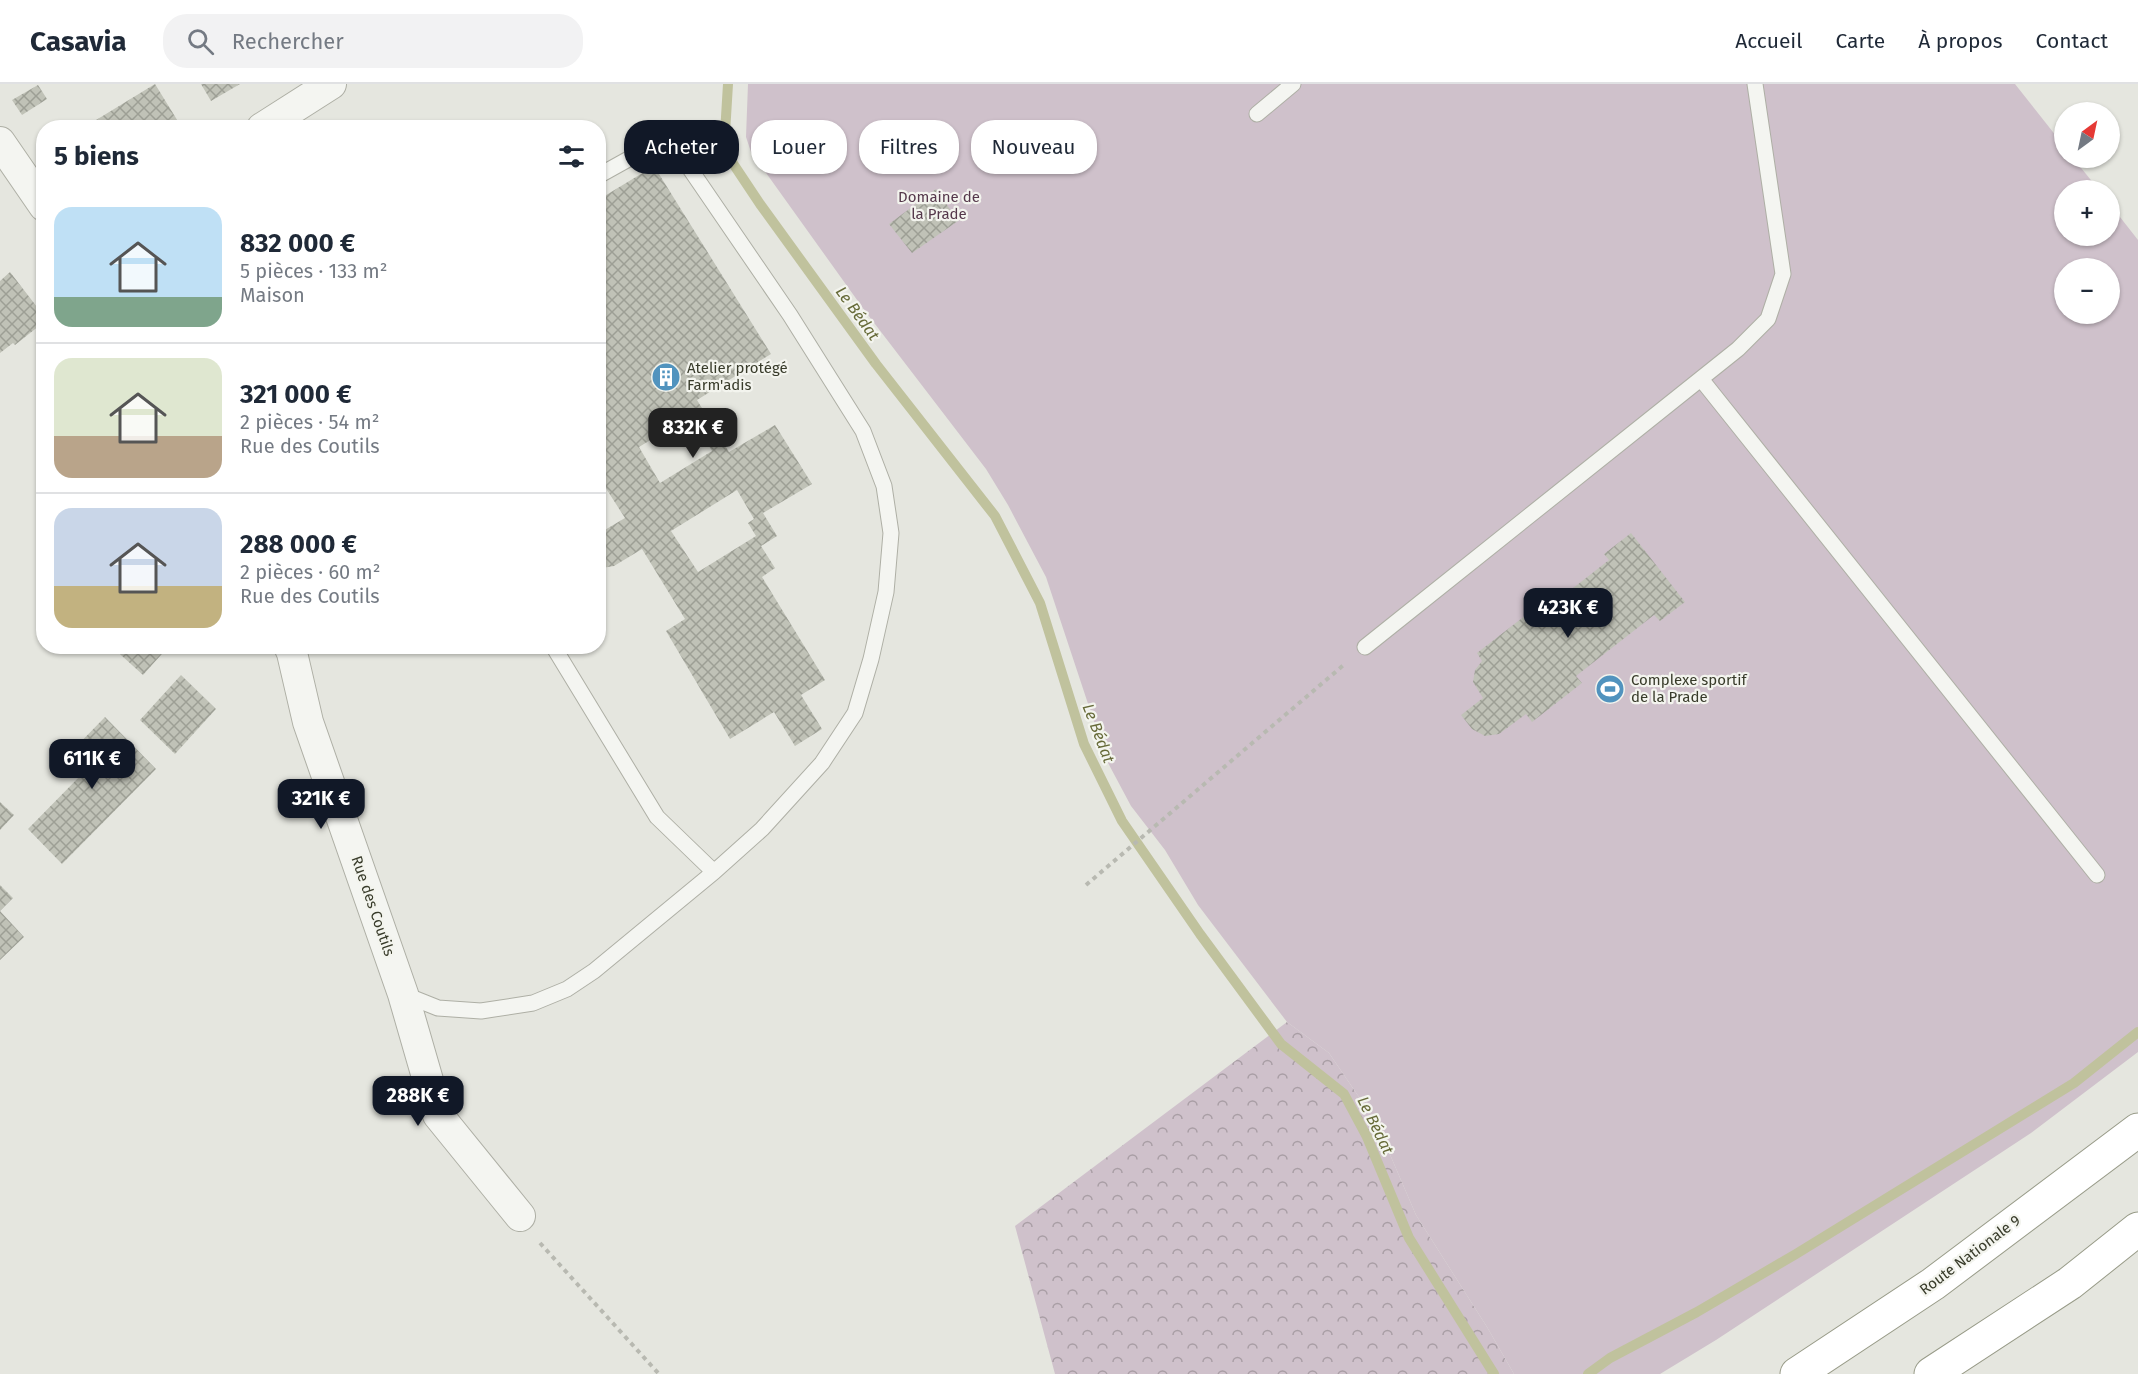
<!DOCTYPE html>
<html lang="fr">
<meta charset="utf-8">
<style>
body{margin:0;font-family:"Fira Sans",sans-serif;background:#f2f2f3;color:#1f2937;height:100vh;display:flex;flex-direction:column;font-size:22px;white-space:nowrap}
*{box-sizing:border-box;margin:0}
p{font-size:20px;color:#747a83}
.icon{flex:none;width:33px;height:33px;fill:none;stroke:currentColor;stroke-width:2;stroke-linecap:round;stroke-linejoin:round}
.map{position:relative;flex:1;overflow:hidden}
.panel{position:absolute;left:36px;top:36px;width:570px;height:534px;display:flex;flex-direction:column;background:#fff;border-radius:24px;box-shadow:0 2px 4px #0004}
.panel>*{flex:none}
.banner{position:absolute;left:624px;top:36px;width:570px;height:54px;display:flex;gap:12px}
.needle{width:39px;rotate:33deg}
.tools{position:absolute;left:2054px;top:18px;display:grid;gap:12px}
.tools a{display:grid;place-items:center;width:66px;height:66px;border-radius:50%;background:#fff;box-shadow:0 2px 4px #0004;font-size:30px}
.price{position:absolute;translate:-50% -51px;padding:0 14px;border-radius:12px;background:#111827;color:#fff;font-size:20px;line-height:39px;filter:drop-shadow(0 2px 3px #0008)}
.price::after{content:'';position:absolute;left:50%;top:36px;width:18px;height:14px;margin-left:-9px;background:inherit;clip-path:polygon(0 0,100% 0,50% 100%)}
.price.current{background:#222;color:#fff}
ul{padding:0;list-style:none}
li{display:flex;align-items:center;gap:18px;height:150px;padding:0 18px}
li+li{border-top:2px solid #e0e1e3}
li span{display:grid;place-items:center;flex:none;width:168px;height:120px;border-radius:18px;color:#555}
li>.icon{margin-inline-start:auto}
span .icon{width:72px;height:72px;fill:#fffc;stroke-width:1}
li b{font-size:26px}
h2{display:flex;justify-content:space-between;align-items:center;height:72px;padding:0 18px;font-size:26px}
.tag{padding:0 21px;border-radius:24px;background:#fff;box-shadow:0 2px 4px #0004;font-size:21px;line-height:54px}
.tag.current{background:#111827;color:#fff}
header{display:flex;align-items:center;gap:36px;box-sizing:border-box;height:84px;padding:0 30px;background:#fff;border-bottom:2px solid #e0e1e3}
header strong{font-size:28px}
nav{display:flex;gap:33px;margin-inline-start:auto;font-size:21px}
.search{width:420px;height:54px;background:#f2f2f3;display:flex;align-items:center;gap:15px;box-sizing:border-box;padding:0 21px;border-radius:24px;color:#747a83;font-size:22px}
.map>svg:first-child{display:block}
.forest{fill:url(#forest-crowns)}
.green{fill:#cfc1cb;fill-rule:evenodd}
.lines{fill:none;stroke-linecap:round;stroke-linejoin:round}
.stream{stroke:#c0c29d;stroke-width:10}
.building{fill:url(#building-cross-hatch);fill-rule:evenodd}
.lane-casing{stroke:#aeafa5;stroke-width:17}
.street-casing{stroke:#aeafa5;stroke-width:32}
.highway-casing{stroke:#989b88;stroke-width:35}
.path{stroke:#b8b9b1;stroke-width:4;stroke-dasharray:4.5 4.5;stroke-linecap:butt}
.lane{stroke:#f4f5f1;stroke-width:15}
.street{stroke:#f4f5f1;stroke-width:30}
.highway{stroke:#fff;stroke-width:33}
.labels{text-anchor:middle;stroke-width:4.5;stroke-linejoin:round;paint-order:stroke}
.park-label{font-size:15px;fill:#55384b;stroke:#f3f4ee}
.poi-label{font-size:15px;fill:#383b2a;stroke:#f3f4ee;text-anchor:start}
.street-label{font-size:15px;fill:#383b2a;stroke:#f3f4ee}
.water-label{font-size:16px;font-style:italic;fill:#666a38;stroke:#f3f4ee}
</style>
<header>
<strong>Casavia</strong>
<div class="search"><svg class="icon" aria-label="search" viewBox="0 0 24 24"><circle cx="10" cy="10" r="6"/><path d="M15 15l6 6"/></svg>Rechercher</div>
<nav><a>Accueil</a><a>Carte</a><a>À propos</a><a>Contact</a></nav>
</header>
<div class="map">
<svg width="2138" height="1290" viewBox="0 0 2138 1290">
<defs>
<pattern id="forest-crowns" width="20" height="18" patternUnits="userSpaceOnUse" patternTransform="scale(1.5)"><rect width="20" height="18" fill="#cfc1cb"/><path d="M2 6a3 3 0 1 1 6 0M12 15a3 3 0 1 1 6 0" fill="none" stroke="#a99ea5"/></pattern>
<pattern id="building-cross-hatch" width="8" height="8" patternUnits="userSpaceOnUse" patternTransform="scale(1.5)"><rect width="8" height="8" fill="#c0c2b7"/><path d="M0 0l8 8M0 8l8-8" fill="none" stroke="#9d9f95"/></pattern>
</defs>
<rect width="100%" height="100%" fill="#e5e6df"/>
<!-- forest -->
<path class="forest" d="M 1287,938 L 1329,969 L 1376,1038 L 1416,1131 L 1487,1243 L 1514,1290 L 1055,1290 L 1015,1142 Z"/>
<!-- green -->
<path class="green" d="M 748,0 L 2015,0 L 2064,62 L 2064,74 L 2073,74 L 2099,106 L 2064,106 L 2064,152 L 2109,152 L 2109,119 L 2138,156 L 2138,968 L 2031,1049 L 1716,1256 L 1660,1290 L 1514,1290 L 1487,1243 L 1416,1131 L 1376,1038 L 1329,969 L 1287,938 L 1198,821 L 1165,766 L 1131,722 L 1107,677 L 1046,493 L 1008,421 L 986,385 L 865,227 L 751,68 L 746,53 ZM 2064,184 L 2109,184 L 2109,230 L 2064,230 Z"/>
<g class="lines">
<!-- stream -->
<path class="stream" d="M 728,0 L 724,66 L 760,120 L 876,280 L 995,432 L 1040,519 L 1084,660 L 1122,737 L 1200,850 L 1281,960 L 1344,1010 L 1367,1053 L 1409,1154 L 1494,1290
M 1588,1290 L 1610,1274 L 1697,1228 L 1796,1170 L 2074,999 L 2138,948"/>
</g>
<!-- building -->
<path class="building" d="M 155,0 L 179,39 L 171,44 L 83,44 Z
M 201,0 L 240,0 L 211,17 Z
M 38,1 L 47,15 L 22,31 L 12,16 Z
M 654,82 L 771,270 L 697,316 L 729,368 L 775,341 L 812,400 L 763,429 L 777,452 L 761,462 L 775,484 L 762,493 L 825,596 L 801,611 L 822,645 L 795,662 L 774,628 L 730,655 L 666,547 L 685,535 L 642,465 L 614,482 L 602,484 L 598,482 L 598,450 L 625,434 L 598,392 L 598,116 ZM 690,332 L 712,367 L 660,399 L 639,363 ZM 737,406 L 754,435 L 748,439 L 756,452 L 698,488 L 671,447 Z
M 936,105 L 958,137 L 912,169 L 889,140 Z
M 10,188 L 44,232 L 44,238 L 15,261 L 13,259 L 0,269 L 0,197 Z
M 1631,449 L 1685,518 L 1660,537 L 1654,531 L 1576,592 L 1582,599 L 1532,638 L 1526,630 L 1499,650 L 1485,652 L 1472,645 L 1461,631 L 1483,614 L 1473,598 L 1475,586 L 1482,577 L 1477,569 L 1526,531 L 1531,537 L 1609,476 L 1604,470 Z
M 111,562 L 169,562 L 143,591 Z
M 181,591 L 216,625 L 175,670 L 140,636 Z
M 105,633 L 156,685 L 62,780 L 28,745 L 84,688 L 67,672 Z
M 0,718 L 14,731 L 0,746 Z
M 0,801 L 13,814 L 0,827 L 24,853 L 0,876 Z"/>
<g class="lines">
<!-- lane casing -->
<g class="lane-casing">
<path id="lane" d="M 1257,30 L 1293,0
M 598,92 L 643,67 L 667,64 L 686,79 L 790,231 L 863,347 L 884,402 L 891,449 L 886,508 L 871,575 L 855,629 L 822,679 L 762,745 L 714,788
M 1701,295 L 2097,791
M 1365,563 L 1738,265 L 1768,235 L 1783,190 L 1755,0
M 403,910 L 438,924 L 481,927 L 533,919 L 567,905 L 594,887 L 714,788 L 657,733 L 553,562"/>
</g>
<!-- street casing -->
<g class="street-casing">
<path id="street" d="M 262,44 L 331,0
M 0,58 L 44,122
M 289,562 L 292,569 L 308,638 L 403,910 L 438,1031 L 520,1132"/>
</g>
<!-- highway casing -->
<g class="highway-casing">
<path id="highway" d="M 1797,1290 L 1933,1200 L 2138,1046
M 1931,1290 L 2070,1199 L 2138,1145"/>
</g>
<!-- path -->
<path class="path" d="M 1086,801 L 1346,579
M 540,1159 L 659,1290"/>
<!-- lane -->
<use href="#lane" class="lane"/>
<!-- street -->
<use href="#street" class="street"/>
<!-- highway -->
<use href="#highway" class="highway"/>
</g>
<!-- icons -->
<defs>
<g id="building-disc" transform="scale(1.5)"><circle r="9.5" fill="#5193be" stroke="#f3f4ee"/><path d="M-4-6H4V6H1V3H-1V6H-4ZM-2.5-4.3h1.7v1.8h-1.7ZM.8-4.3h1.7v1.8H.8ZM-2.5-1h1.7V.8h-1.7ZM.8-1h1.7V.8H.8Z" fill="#fff"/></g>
<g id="stadium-disc" transform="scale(1.5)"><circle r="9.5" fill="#5193be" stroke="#f3f4ee"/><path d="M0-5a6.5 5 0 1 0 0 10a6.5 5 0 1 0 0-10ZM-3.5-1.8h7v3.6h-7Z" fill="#fff"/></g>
</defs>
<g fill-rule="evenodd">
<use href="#building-disc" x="666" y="293"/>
<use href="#stadium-disc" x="1610" y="605"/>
</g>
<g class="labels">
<!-- park labels -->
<g class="park-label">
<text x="939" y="118">Domaine de<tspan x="939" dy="17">la Prade</tspan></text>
</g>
<!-- poi labels -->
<g class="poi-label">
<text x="687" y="289">Atelier protégé<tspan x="687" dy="17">Farm'adis</tspan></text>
<text x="1631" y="601">Complexe sportif<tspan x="1631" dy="17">de la Prade</tspan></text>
</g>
<!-- street labels -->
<g class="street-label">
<text transform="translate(373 822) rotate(71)" y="5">Rue des Coutils</text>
<text transform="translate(1970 1171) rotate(-37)" y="5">Route Nationale 9</text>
</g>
<!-- water labels -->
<g class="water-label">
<text transform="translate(858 229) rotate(54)" y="6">Le Bédat</text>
<text transform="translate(1099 649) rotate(69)" y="6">Le Bédat</text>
<text transform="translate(1376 1041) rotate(64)" y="6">Le Bédat</text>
</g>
</g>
</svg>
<div class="tools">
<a><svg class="needle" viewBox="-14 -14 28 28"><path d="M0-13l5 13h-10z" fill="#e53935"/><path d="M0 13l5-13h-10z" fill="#747a83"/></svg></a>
<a>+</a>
<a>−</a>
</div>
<b class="price current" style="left:693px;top:375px">832K €</b>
<b class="price" style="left:1568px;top:555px">423K €</b>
<b class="price" style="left:92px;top:706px">611K €</b>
<b class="price" style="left:321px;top:746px">321K €</b>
<b class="price" style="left:418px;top:1043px">288K €</b>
<div class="banner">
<a class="tag current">Acheter</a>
<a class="tag">Louer</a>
<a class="tag">Filtres</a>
<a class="tag">Nouveau</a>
</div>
<section class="panel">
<h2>5 biens<svg class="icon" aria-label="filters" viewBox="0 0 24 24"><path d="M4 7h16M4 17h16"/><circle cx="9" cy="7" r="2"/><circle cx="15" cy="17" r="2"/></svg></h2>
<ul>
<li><span style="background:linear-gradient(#bfe0f5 75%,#7fa58c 0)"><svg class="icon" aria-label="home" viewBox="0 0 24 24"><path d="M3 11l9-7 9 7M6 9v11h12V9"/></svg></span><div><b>832 000 €</b><p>5 pièces · 133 m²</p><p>Maison</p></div></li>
<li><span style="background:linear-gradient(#dfe7d0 65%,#b9a48a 0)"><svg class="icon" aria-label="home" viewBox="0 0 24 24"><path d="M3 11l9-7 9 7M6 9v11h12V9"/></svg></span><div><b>321 000 €</b><p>2 pièces · 54 m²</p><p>Rue des Coutils</p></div></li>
<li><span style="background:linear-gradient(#c9d6e8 65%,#c2b280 0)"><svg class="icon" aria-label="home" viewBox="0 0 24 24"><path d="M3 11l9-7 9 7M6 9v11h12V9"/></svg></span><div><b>288 000 €</b><p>2 pièces · 60 m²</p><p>Rue des Coutils</p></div></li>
</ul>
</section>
</div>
